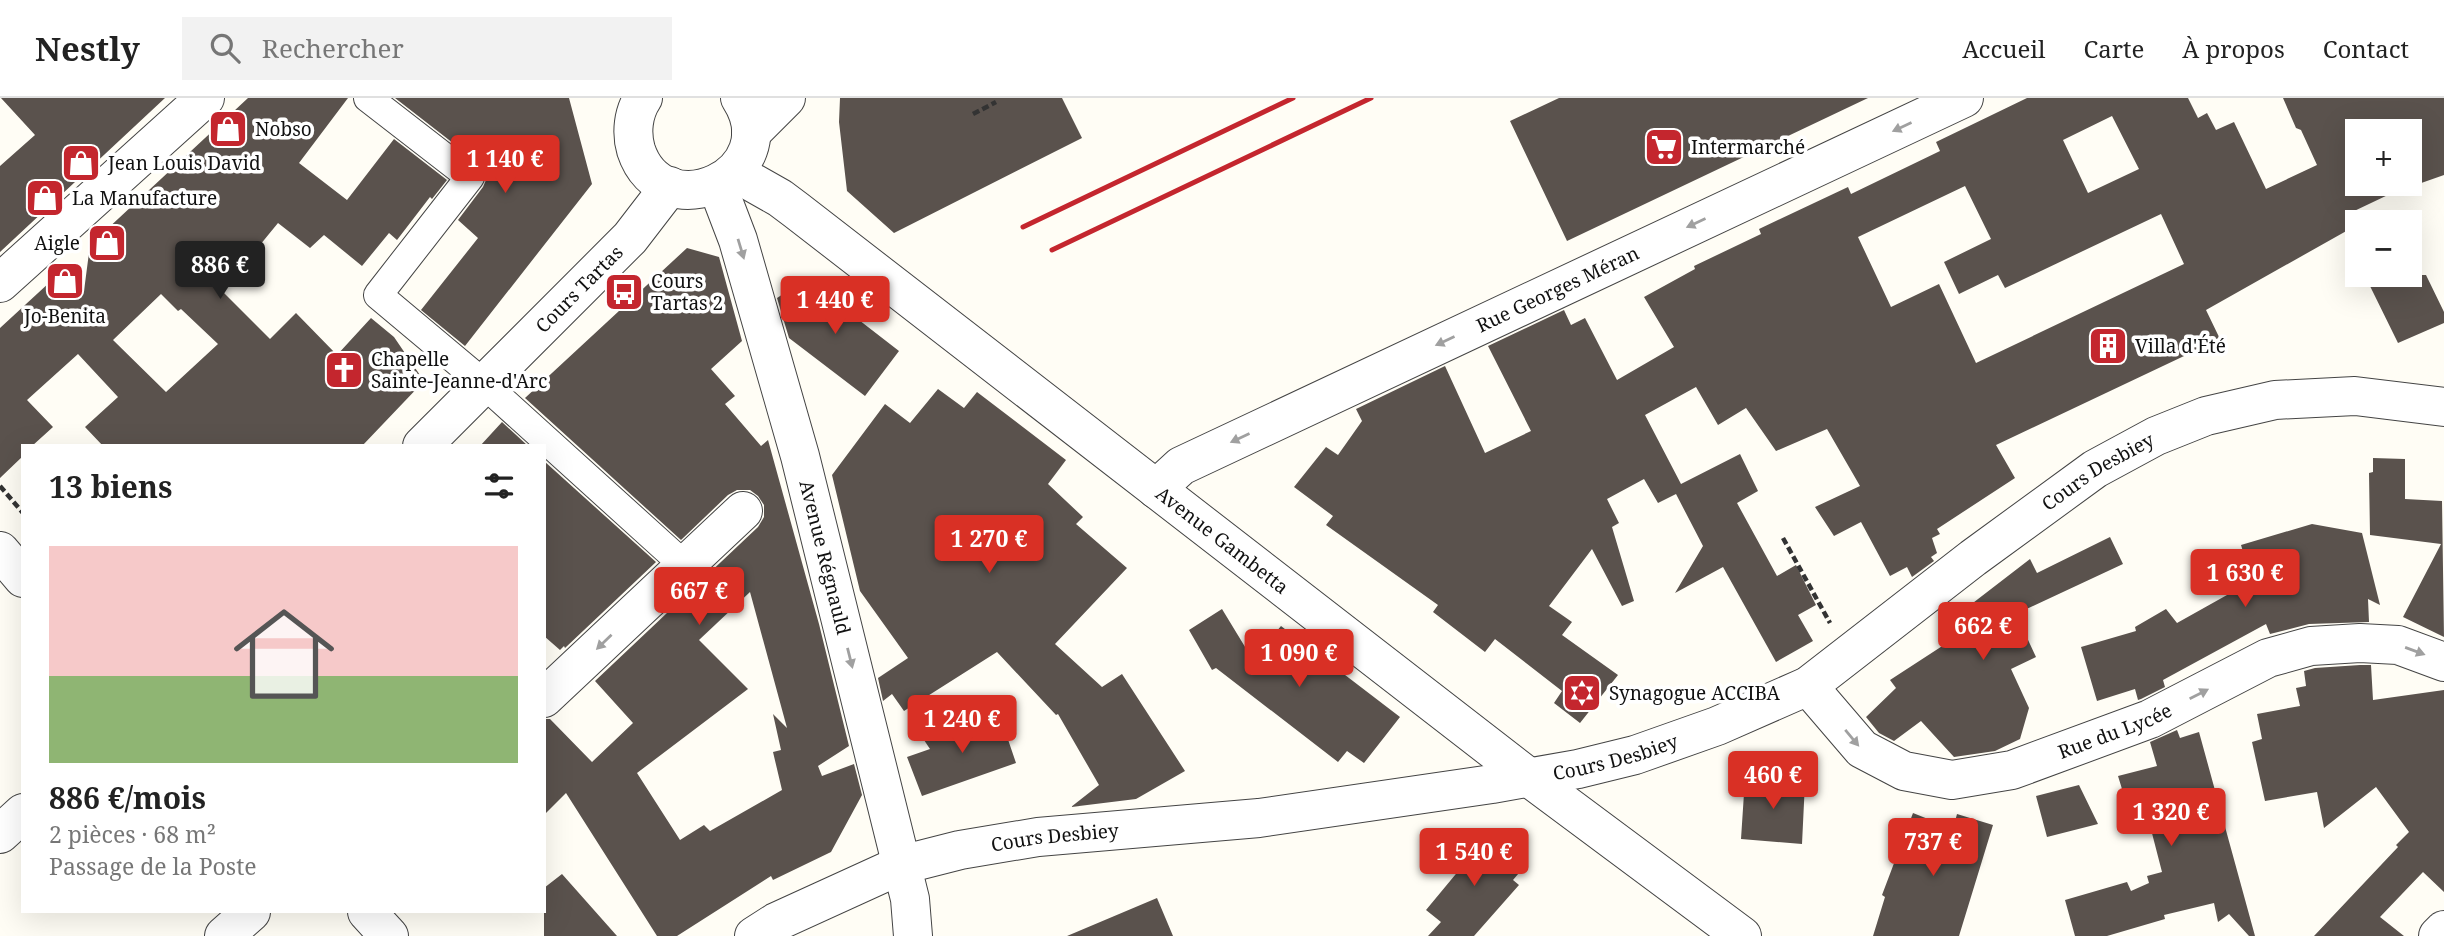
<!DOCTYPE html>
<html lang="fr">
<meta charset="utf-8">
<style>
body{margin:0;font-family:"Noto Serif",serif;background:#f2f2f2;color:#222;height:100vh;display:flex;flex-direction:column;font-size:26px;white-space:nowrap}
*{box-sizing:border-box;margin:0}
p{font-size:23px;color:#767676}
.icon{flex:none;width:38px;height:38px;fill:none;stroke:currentColor;stroke-width:2;stroke-linecap:round;stroke-linejoin:round}
.map{position:relative;flex:1;overflow:hidden}
.panel{position:absolute;left:21px;top:346px;width:525px;height:469px;display:flex;flex-direction:column;background:#fff;border-radius:0px;box-shadow:0 7px 28px #0002}
.panel>*{flex:none}
.buttons{position:absolute;left:2345px;top:21px;display:grid;gap:14px}
.buttons a{display:grid;place-items:center;width:77px;height:77px;border-radius:0px;background:#fff;box-shadow:0 7px 28px #0002;font-size:35px}
.price{position:absolute;translate:-50% -60px;padding:0 16px;border-radius:7px;background:#d93025;color:#fff;font-size:23px;line-height:46px;filter:drop-shadow(0 2px 4px #0008)}
.price::after{content:'';position:absolute;left:50%;top:42px;width:21px;height:16px;margin-left:-10px;background:inherit;clip-path:polygon(0 0,100% 0,50% 100%)}
.price.current{background:#222;color:#fff}
ul{padding:0;list-style:none}
li{display:grid;align-content:center;gap:14px;height:371px;padding:0 28px}
li span{display:grid;place-items:center;height:217px;border-radius:0px;color:#555}
li>.icon{margin-inline-start:auto}
span .icon{width:126px;height:126px;fill:#fffc;stroke-width:1}
li b{font-size:30px}
h2{display:flex;justify-content:space-between;align-items:center;height:84px;padding:0 28px;font-size:30px}
header{display:flex;align-items:center;gap:42px;box-sizing:border-box;height:98px;padding:0 35px;background:#fff;border-bottom:2px solid #e0e0e0}
header strong{font-size:33px}
nav{display:flex;gap:38px;margin-inline-start:auto;font-size:24px}
.search{width:490px;height:63px;background:#f2f2f2;display:flex;align-items:center;gap:18px;box-sizing:border-box;padding:0 24px;border-radius:0px;color:#767676;font-size:26px}
.map>svg:first-child{display:block}
.building{fill:#5a524d;fill-rule:evenodd}
.lines{fill:none;stroke-linecap:round;stroke-linejoin:round}
.pedestrian-casing{stroke:#444;stroke-width:30}
.minor-casing{stroke:#444;stroke-width:40}
.tertiary-casing{stroke:#444;stroke-width:40}
.path{stroke:#333;stroke-width:4.5;stroke-dasharray:7 3.5;stroke-linecap:butt}
.pedestrian{stroke:#fff;stroke-width:28}
.minor{stroke:#fff;stroke-width:38}
.tertiary{stroke:#fff;stroke-width:38}
.rail{stroke:#c4262e;stroke-width:5}
.oneway{fill:#a0a0a0}
.labels{text-anchor:middle;stroke-width:7;stroke-linejoin:round;paint-order:stroke}
.poi-label{font-size:19px;fill:#111;stroke:#fff;text-anchor:start}
.street-label{font-size:19px;fill:#111;stroke:#fff}
</style>
<header>
<strong>Nestly</strong>
<div class="search"><svg class="icon" aria-label="search" viewBox="0 0 24 24"><circle cx="10" cy="10" r="6"/><path d="M15 15l6 6"/></svg>Rechercher</div>
<nav><a>Accueil</a><a>Carte</a><a>À propos</a><a>Contact</a></nav>
</header>
<div class="map">
<svg width="2444" height="838" viewBox="0 0 2444 838">
<rect width="100%" height="100%" fill="#fffdf5"/>
<!-- building -->
<path class="building" d="M 1,0 L 165,0 L 0,154 L 0,68 L 35,37 Z
M 248,0 L 348,0 L 299,65 L 347,102 L 394,41 L 447,82 L 432,101 L 430,99 L 397,142 L 389,135 L 362,168 L 324,137 L 310,150 L 278,125 L 222,193 L 270,241 L 296,215 L 337,257 L 371,220 L 394,239 L 424,283 L 362,348 L 103,348 L 85,329 L 118,299 L 78,256 L 27,302 L 53,329 L 32,348 L 23,348 L 23,358 L 0,380 L 0,230 L 63,172 L 84,193 L 90,147 ZM 161,196 L 178,213 L 181,211 L 218,246 L 166,294 L 113,242 Z
M 395,0 L 569,0 L 592,86 L 465,248 L 421,212 L 478,140 L 458,122 L 483,89 L 486,82 L 486,73 L 480,66 Z
M 840,0 L 1062,0 L 1082,40 L 894,135 L 847,93 L 839,24 Z
M 1559,0 L 1868,0 L 1567,143 L 1510,23 Z
M 2027,0 L 2188,0 L 2198,20 L 2207,15 L 2216,32 L 2234,24 L 2266,91 L 2317,67 L 2301,32 L 2296,30 L 2283,0 L 2444,0 L 2444,77 L 2390,96 L 2350,115 L 2357,127 L 2206,212 L 2220,241 L 1996,347 L 2015,380 L 1937,431 L 1940,436 L 1932,440 L 1937,455 L 1931,459 L 1934,463 L 1912,479 L 1907,469 L 1890,478 L 1861,424 L 1834,438 L 1815,409 L 1860,388 L 1827,331 L 1776,353 L 1746,310 L 1718,327 L 1696,289 L 1645,317 L 1681,386 L 1740,356 L 1758,393 L 1737,405 L 1777,478 L 1796,467 L 1816,507 L 1798,517 L 1813,543 L 1776,564 L 1723,469 L 1675,495 L 1703,448 L 1676,396 L 1658,405 L 1644,381 L 1607,401 L 1619,425 L 1612,429 L 1634,503 L 1622,508 L 1592,451 L 1549,508 L 1572,524 L 1562,537 L 1618,577 L 1580,625 L 1554,605 L 1562,593 L 1495,541 L 1485,554 L 1433,514 L 1438,507 L 1326,427 L 1333,418 L 1294,389 L 1326,349 L 1338,357 L 1362,323 L 1356,311 L 1445,268 L 1485,355 L 1531,333 L 1488,248 L 1564,212 L 1571,227 L 1585,220 L 1617,282 L 1674,249 L 1644,199 L 1695,171 L 1694,168 L 1761,136 L 1759,131 L 1848,89 L 1851,96 L 1940,53 L 1936,44 ZM 2112,18 L 2139,71 L 2088,95 L 2063,42 ZM 2357,33 L 2410,33 L 2410,86 L 2357,86 ZM 1965,88 L 1991,141 L 1944,164 L 1959,196 L 1998,177 L 2005,190 L 2161,116 L 2184,166 L 1976,265 L 1939,186 L 1891,209 L 1858,139 Z
M 687,150 L 719,159 L 742,243 L 711,271 L 735,298 L 725,306 L 761,348 L 768,342 L 819,526 L 849,648 L 818,668 L 822,678 L 854,666 L 862,697 L 831,754 L 773,782 L 771,778 L 677,838 L 657,838 L 566,695 L 544,717 L 544,621 L 550,621 L 592,664 L 633,625 L 595,583 L 758,429 L 764,419 L 764,407 L 758,398 L 750,392 L 737,392 L 728,397 L 681,442 L 525,300 ZM 750,494 L 787,630 L 773,616 L 781,652 L 773,654 L 782,692 L 710,733 L 704,727 L 680,742 L 637,675 L 748,591 L 699,542 Z
M 2383,177 L 2426,177 L 2444,214 L 2444,225 L 2398,245 L 2368,184 Z
M 806,181 L 899,253 L 865,298 L 789,240 L 777,200 Z
M 938,291 L 964,310 L 977,294 L 1066,362 L 1048,386 L 1083,419 L 1076,426 L 1127,470 L 1055,546 L 1102,589 L 1122,576 L 1185,673 L 1136,701 L 1071,709 L 1099,687 L 1058,616 L 1056,617 L 997,554 L 904,613 L 892,596 L 883,603 L 878,580 L 908,560 L 860,493 L 832,377 L 885,306 L 910,325 Z
M 502,324 L 528,348 L 480,348 Z
M 2373,360 L 2405,361 L 2405,401 L 2442,403 L 2444,539 L 2403,519 L 2441,446 L 2370,437 L 2369,375 L 2373,374 Z
M 544,363 L 656,464 L 565,550 L 564,548 L 560,552 L 544,538 Z
M 2312,426 L 2362,435 L 2380,507 L 2368,501 L 2369,524 L 2309,526 L 2270,536 L 2266,526 L 2163,582 L 2165,589 L 2141,601 L 2138,602 L 2135,591 L 2097,603 L 2081,549 L 2136,533 L 2135,529 L 2166,511 L 2177,525 L 2252,483 L 2241,447 Z
M 2110,439 L 2123,466 L 2016,516 L 2036,559 L 2011,571 L 2029,610 L 2020,641 L 1995,653 L 1954,659 L 1921,623 L 1894,643 L 1879,635 L 1866,619 L 1896,590 L 1890,582 L 1950,543 L 1943,528 L 2030,461 L 2037,475 Z
M 1222,511 L 1253,562 L 1281,528 L 1400,619 L 1364,665 L 1347,653 L 1338,664 L 1216,570 L 1212,572 L 1189,532 Z
M 2360,567 L 2371,567 L 2373,602 L 2444,592 L 2444,794 L 2423,774 L 2380,819 L 2404,838 L 2314,838 L 2398,749 L 2396,747 L 2409,734 L 2376,689 L 2324,730 L 2317,694 L 2265,703 L 2252,644 L 2262,641 L 2257,616 L 2300,608 L 2296,590 L 2306,588 L 2304,573 L 2315,570 Z
M 999,615 L 1016,665 L 922,698 L 907,659 L 930,651 L 924,642 Z
M 2177,632 L 2180,640 L 2199,634 L 2255,838 L 2249,838 L 2229,816 L 2218,824 L 2214,805 L 2164,817 L 2165,821 L 2107,838 L 2075,838 L 2065,802 L 2127,784 L 2131,793 L 2149,785 L 2147,778 L 2162,774 L 2146,712 L 2130,717 L 2118,678 L 2157,668 L 2150,644 Z
M 1745,680 L 1805,684 L 1802,746 L 1741,741 Z
M 2079,687 L 2098,726 L 2047,739 L 2036,698 Z
M 1913,715 L 1953,731 L 1957,716 L 1993,727 L 1959,838 L 1873,838 L 1885,799 L 1882,797 Z
M 1461,737 L 1481,753 L 1494,743 L 1524,769 L 1513,782 L 1519,787 L 1474,838 L 1428,838 L 1441,824 L 1426,812 L 1460,771 L 1444,758 Z
M 562,776 L 617,838 L 544,838 L 544,790 Z
M 1157,800 L 1173,838 L 1067,838 Z"/>
<g class="lines">
<!-- pedestrian casing -->
<g class="pedestrian-casing">
<path id="pedestrian" d="M 368,0 L 470,79 L 378,197 L 483,285 L 684,467"/>
</g>
<!-- minor casing -->
<g class="minor-casing">
<g id="minor">
<path id="s1" d="M 734,74 L 780,100 L 796,112 L 1527,678 L 1742,838"/>
<path id="s2" d="M 717,87 L 738,142 L 800,358 L 910,801 L 913,838"/>
<path d="M 0,185 L 205,0"/>
<path id="s3" d="M 1156,391 L 1181,368 L 1964,0"/>
<path d="M 0,453 L 23,480"/>
<path id="s4" d="M 1808,588 L 1862,651 L 1904,673 L 1952,682 L 2012,672 L 2150,621 L 2268,560 L 2311,548 L 2360,545 L 2398,547 L 2444,564"/>
<path d="M 544,600 L 743,413"/>
<path d="M 367,814 L 389,838"/>
<path d="M 224,838 L 251,814"/>
</g>
</g>
<!-- tertiary casing -->
<g class="tertiary-casing">
<g id="tertiary">
<path d="M 643,0 C 633,15 631,35 636,52 C 663,134 789,76 740,0"/>
<path d="M 751,35 L 786,0"/>
<path id="s5" d="M 422,348 L 630,140 L 670,88"/>
<path d="M 0,736 L 23,715"/>
<path id="s6" d="M 754,838 L 776,824 L 901,767 L 960,752 L 1038,739 L 1259,720 L 1492,686 L 1578,671 L 1635,657 L 1717,628 L 1808,588 L 1973,460 L 2095,371 L 2156,338 L 2206,318 L 2275,302 L 2355,298 L 2444,309"/>
<path d="M 2438,838 L 2444,832"/>
</g>
</g>
<!-- path -->
<path class="path" d="M 973,16 L 996,4
M 0,388 L 23,415
M 1783,440 L 1830,525"/>
<!-- pedestrian -->
<use href="#pedestrian" class="pedestrian"/>
<!-- minor -->
<use href="#minor" class="minor"/>
<!-- tertiary -->
<use href="#tertiary" class="tertiary"/>
<!-- rail -->
<path class="rail" d="M 1023,129 L 1293,0
M 1052,152 L 1371,0"/>
</g>
<!-- one-way arrows -->
<defs><path id="oneway-solid" d="M-6-.8H1V-3.2L6.5 0L1 3.2V.8H-6Z" transform="scale(1.75)"/></defs>
<g class="oneway">
<use href="#oneway-solid" transform="translate(1902 29) rotate(155)"/>
<use href="#oneway-solid" transform="translate(1696 125) rotate(155)"/>
<use href="#oneway-solid" transform="translate(741 151) rotate(73)"/>
<use href="#oneway-solid" transform="translate(1445 243) rotate(155)"/>
<use href="#oneway-solid" transform="translate(1240 340) rotate(155)"/>
<use href="#oneway-solid" transform="translate(604 544) rotate(136)"/>
<use href="#oneway-solid" transform="translate(2415 553) rotate(20)"/>
<use href="#oneway-solid" transform="translate(850 560) rotate(76)"/>
<use href="#oneway-solid" transform="translate(2199 596) rotate(-27)"/>
<use href="#oneway-solid" transform="translate(1852 640) rotate(50)"/>
</g>
<!-- icons -->
<defs>
<g id="shop-square" transform="scale(2.0125)"><rect x="-9" y="-9" width="18" height="18" rx="4" fill="#c4262e" stroke="#fff"/><path d="M-5-2.5h2.3a2.7 3.5 0 0 1 5.4 0H5L5.5 6h-11ZM-1.5-2.5h3a1.5 2.3 0 0 0-3 0Z" fill="#fff"/></g>
<g id="supermarket-square" transform="scale(2.0125)"><rect x="-9" y="-9" width="18" height="18" rx="4" fill="#c4262e" stroke="#fff"/><path d="M-6-5.5h2.5l.6 2H6L4.5 2H-2.5L-4.4-4H-6ZM-1.5 3.2a1.3 1.3 0 1 0 .1 0ZM3 3.2a1.3 1.3 0 1 0 .1 0Z" fill="#fff"/></g>
<g id="bus-square" transform="scale(2.0125)"><rect x="-9" y="-9" width="18" height="18" rx="4" fill="#c4262e" stroke="#fff"/><path d="M-5-6H5V4H4V6H2V4H-2V6H-4V4H-5ZM-3.5-4V0h7V-4ZM-3.5 1.2v1.5H-2V1.2ZM2 1.2v1.5H3.5V1.2Z" fill="#fff"/></g>
<g id="building-square" transform="scale(2.0125)"><rect x="-9" y="-9" width="18" height="18" rx="4" fill="#c4262e" stroke="#fff"/><path d="M-4-6H4V6H1V3H-1V6H-4ZM-2.5-4.3h1.7v1.8h-1.7ZM.8-4.3h1.7v1.8H.8ZM-2.5-1h1.7V.8h-1.7ZM.8-1h1.7V.8H.8Z" fill="#fff"/></g>
<g id="church-square" transform="scale(2.0125)"><rect x="-9" y="-9" width="18" height="18" rx="4" fill="#c4262e" stroke="#fff"/><path d="M-1.2-6h2.4v3.5h3.3v2.4h-3.3V6h-2.4V-.1h-3.3v-2.4h3.3Z" fill="#fff"/></g>
<g id="synagogue-square" transform="scale(2.0125)"><rect x="-9" y="-9" width="18" height="18" rx="4" fill="#c4262e" stroke="#fff"/><path d="M0-6.5L5.6 3.2H-5.6ZM0 6.5L5.6-3.2H-5.6Z" fill="#fff"/></g>
</defs>
<g fill-rule="evenodd">
<use href="#shop-square" x="228" y="31"/>
<use href="#supermarket-square" x="1664" y="49"/>
<use href="#shop-square" x="81" y="65"/>
<use href="#shop-square" x="45" y="100"/>
<use href="#shop-square" x="107" y="145"/>
<use href="#shop-square" x="65" y="183"/>
<use href="#bus-square" x="624" y="194"/>
<use href="#building-square" x="2108" y="248"/>
<use href="#church-square" x="344" y="272"/>
<use href="#synagogue-square" x="1582" y="595"/>
</g>
<g class="labels">
<!-- poi labels -->
<g class="poi-label">
<text x="255" y="38">Nobso</text>
<text x="1691" y="56">Intermarché</text>
<text x="108" y="72">Jean Louis David</text>
<text x="72" y="107">La Manufacture</text>
<text x="80" y="152" text-anchor="end">Aigle</text>
<text x="651" y="190">Cours<tspan x="651" dy="22">Tartas 2</tspan></text>
<text x="65" y="225" text-anchor="middle">Jo-Benita</text>
<text x="2135" y="255">Villa d'Été</text>
<text x="371" y="268">Chapelle<tspan x="371" dy="22">Sainte-Jeanne-d'Arc</tspan></text>
<text x="1609" y="602">Synagogue ACCIBA</text>
</g>
<!-- street labels -->
<g class="street-label">
<text dy="7" stroke="none"><textPath href="#s3" startOffset="450">Rue Georges Méran</textPath></text>
<text dy="7" stroke="none"><textPath href="#s5" startOffset="222">Cours Tartas</textPath></text>
<text dy="7" stroke="none"><textPath href="#s6" startOffset="1454">Cours Desbiey</textPath></text>
<text dy="7" stroke="none"><textPath href="#s1" startOffset="612">Avenue Gambetta</textPath></text>
<text dy="7" stroke="none"><textPath href="#s2" startOffset="388">Avenue Régnauld</textPath></text>
<text dy="7" stroke="none"><textPath href="#s4" startOffset="350">Rue du Lycée</textPath></text>
<text dy="7" stroke="none"><textPath href="#s6" startOffset="887">Cours Desbiey</textPath></text>
<text dy="7" stroke="none"><textPath href="#s6" startOffset="320">Cours Desbiey</textPath></text>
</g>
</g>
</svg>
<div class="buttons">
<a>+</a>
<a>−</a>
</div>
<b class="price" style="left:505px;top:97px">1 140 €</b>
<b class="price current" style="left:220px;top:203px">886 €</b>
<b class="price" style="left:835px;top:238px">1 440 €</b>
<b class="price" style="left:989px;top:477px">1 270 €</b>
<b class="price" style="left:2245px;top:511px">1 630 €</b>
<b class="price" style="left:699px;top:529px">667 €</b>
<b class="price" style="left:1983px;top:564px">662 €</b>
<b class="price" style="left:1299px;top:591px">1 090 €</b>
<b class="price" style="left:962px;top:657px">1 240 €</b>
<b class="price" style="left:1773px;top:713px">460 €</b>
<b class="price" style="left:2171px;top:750px">1 320 €</b>
<b class="price" style="left:1933px;top:780px">737 €</b>
<b class="price" style="left:1474px;top:790px">1 540 €</b>
<section class="panel">
<h2>13 biens<svg class="icon" aria-label="filters" viewBox="0 0 24 24"><path d="M4 7h16M4 17h16"/><circle cx="9" cy="7" r="2"/><circle cx="15" cy="17" r="2"/></svg></h2>
<ul>
<li><span style="background:linear-gradient(#f6c9c9 60%,#8fb573 0)"><svg class="icon" aria-label="home" viewBox="0 0 24 24"><path d="M3 11l9-7 9 7M6 9v11h12V9"/></svg></span><div><b>886 €/mois</b><p>2 pièces · 68 m²</p><p>Passage de la Poste</p></div></li>
</ul>
</section>
</div>
